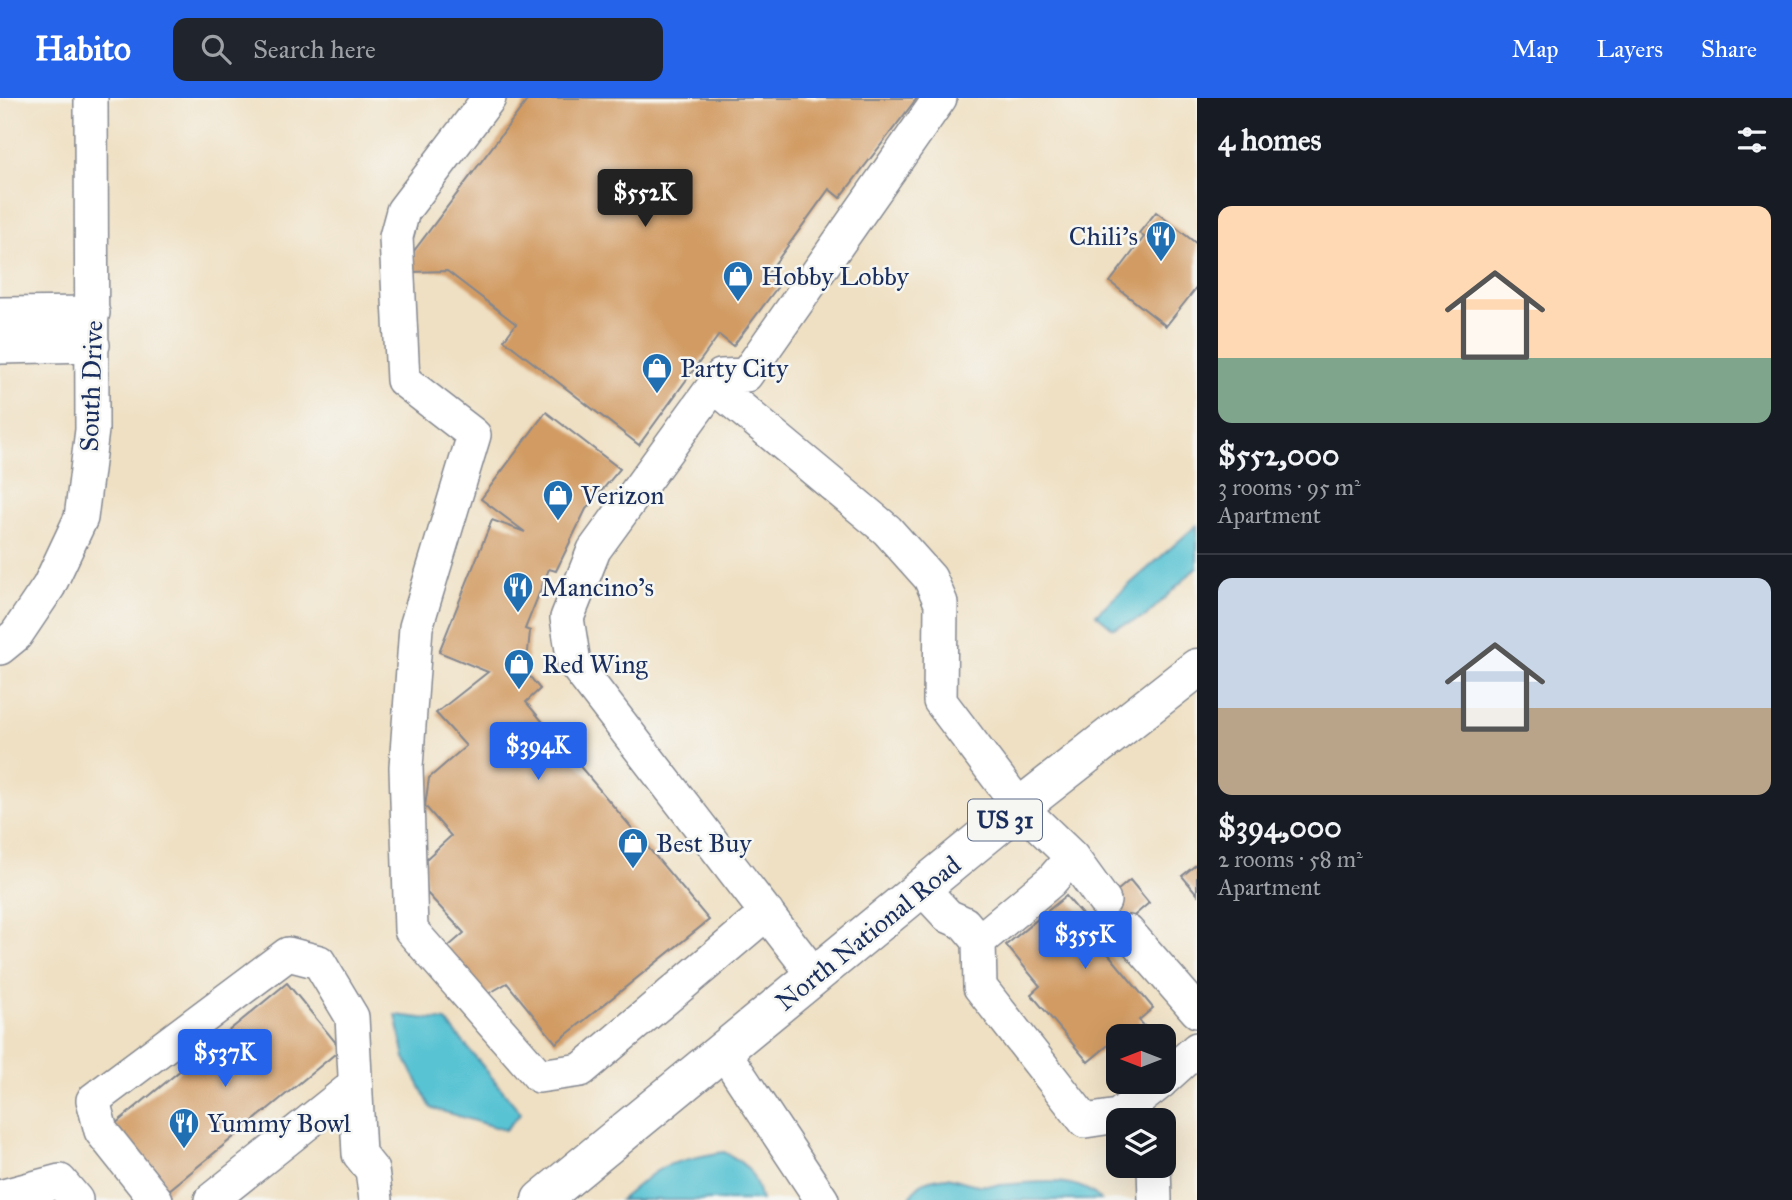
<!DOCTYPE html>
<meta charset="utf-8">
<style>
body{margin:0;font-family:"IM FELL Great Primer",serif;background:#20242c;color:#f1f3f6;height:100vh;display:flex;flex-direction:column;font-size:26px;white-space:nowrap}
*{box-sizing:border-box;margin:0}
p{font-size:23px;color:#9ea1a6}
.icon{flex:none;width:38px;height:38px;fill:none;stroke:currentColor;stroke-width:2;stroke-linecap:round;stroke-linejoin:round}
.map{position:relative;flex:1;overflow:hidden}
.panel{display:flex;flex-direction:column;background:#171b24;width:595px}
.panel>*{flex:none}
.needle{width:46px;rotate:270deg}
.tools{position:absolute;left:1106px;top:926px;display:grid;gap:14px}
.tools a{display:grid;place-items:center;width:70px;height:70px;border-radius:14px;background:#171b24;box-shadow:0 7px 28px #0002;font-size:35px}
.price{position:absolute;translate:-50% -60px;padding:0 16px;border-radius:7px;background:#2563eb;color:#fff;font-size:23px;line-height:46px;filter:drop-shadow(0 2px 4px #0008)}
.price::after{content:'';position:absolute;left:50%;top:42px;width:21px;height:16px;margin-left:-10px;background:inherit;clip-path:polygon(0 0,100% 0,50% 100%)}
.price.active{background:#222;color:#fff}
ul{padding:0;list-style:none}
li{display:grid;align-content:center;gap:14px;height:371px;padding:0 21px}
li+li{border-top:2px solid #363941}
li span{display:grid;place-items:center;height:217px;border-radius:14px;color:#555}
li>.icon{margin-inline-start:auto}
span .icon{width:126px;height:126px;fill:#fffc;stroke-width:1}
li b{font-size:30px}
h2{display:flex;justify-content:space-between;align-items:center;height:84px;padding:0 21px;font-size:30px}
header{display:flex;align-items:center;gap:42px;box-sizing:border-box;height:98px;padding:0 35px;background:#2563eb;color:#fff}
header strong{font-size:33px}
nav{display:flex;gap:38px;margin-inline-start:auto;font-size:24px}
.search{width:490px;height:63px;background:#20242c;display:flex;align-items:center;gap:18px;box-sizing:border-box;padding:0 24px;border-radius:14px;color:#9ea1a6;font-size:26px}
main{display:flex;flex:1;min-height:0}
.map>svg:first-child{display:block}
.water{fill:#58c3d3;stroke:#3a7998;stroke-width:2}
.building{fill:#d29b64}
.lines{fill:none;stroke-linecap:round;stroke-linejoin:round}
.minor-casing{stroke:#858890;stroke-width:36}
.major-casing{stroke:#858890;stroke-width:41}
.minor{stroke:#fff;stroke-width:33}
.major{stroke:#fff;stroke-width:38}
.labels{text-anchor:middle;stroke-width:5;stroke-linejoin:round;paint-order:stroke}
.shield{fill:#f6f6f2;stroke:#5d6b8a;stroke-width:2}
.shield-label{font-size:24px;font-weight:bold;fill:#1b2f5e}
.poi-label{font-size:26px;fill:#1b2f5e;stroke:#f6f6f2;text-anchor:start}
.street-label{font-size:26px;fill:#1b2f5e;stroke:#f6f6f2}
</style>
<header>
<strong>Habito</strong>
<div class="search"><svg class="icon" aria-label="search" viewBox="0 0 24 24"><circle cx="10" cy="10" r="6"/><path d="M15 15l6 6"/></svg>Search here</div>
<nav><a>Map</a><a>Layers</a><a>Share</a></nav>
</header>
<main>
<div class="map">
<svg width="1197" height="1102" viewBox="0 0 1197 1102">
<rect width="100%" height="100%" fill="#f6f6f2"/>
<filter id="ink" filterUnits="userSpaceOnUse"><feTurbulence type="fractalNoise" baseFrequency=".0143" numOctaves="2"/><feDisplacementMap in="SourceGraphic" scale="14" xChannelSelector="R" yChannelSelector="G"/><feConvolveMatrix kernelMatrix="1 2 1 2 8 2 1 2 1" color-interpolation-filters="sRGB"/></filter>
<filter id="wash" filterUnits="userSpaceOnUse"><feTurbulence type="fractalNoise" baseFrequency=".00686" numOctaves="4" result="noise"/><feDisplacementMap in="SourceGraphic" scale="28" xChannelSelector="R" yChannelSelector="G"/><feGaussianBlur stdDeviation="1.57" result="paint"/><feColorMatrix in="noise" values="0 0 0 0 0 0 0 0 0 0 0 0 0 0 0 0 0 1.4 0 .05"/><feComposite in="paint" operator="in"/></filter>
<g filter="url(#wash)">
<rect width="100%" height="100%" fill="#efe0c3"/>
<!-- water -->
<path class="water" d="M 1197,427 L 1197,469 L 1145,519 L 1113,530 L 1096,516 Z
M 396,917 L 446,923 L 521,1015 L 505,1032 L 431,1010 L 405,960 Z
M 724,1054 C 748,1066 755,1076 761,1102 L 620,1102 C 633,1092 646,1079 660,1071 C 670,1064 711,1056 724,1054 Z
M 947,1079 C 957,1081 969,1086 979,1087 C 1018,1090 1071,1071 1101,1102 L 909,1102 C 917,1084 927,1081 947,1079 Z"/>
<g id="blocks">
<!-- building -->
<path class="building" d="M 529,0 L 917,0 L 840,100 L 829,91 L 766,178 L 779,187 L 733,248 L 719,237 L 639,347 L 504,242 L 516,226 L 447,173 L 411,174 L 414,153 Z
M 1156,114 L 1197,146 L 1197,189 L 1166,228 L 1110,184 L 1144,139 L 1139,135 Z
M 546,314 L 620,371 L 586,411 L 556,473 L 549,471 L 525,531 L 530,533 L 526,574 L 540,591 L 526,604 L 709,822 L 556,945 L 507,885 L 481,900 L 442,854 L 464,835 L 427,795 L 424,763 L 451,738 L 425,708 L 429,680 L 466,648 L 436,615 L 488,574 L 439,554 L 492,422 L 525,434 L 481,401 Z
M 1197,766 L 1197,796 L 1182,778 Z
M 1130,782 L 1149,805 L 1128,823 L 1133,830 L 1106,853 L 1153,910 L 1139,922 L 1145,929 L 1135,938 L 1125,933 L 1088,964 L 1031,896 L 1040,888 L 1006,847 L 1066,798 L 1090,826 L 1103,815 L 1098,809 Z
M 287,885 L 341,951 L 163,1097 L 109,1031 Z"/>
</g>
</g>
<g filter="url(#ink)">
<use href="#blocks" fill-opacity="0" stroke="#858890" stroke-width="2"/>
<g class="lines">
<!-- minor casing -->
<g class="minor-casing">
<path id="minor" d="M 489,0 L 403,113 L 396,139 L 403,282 L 474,337 L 416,529 L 406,669 L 411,832 L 539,978 L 581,972 L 767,815
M 0,216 L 93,215
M 0,249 L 93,247
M 714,288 L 887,432 L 930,480 L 941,505 L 940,603 L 1020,709 L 1072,759 L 1051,783 L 979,843 L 964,825 L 948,818 L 922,790
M 0,550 L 16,537 L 49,488 L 81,420 L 92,332 L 91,0
M 1072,759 L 1104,803
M 1128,834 L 1197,913
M 979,843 L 980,889 L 1085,1023 L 1118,1018 L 1161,984
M 815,878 L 574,565 L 567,520 L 594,452 L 721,278 L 746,277 L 940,0
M 724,954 L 822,1102
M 1164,981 L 1197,951
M 1154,1068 L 1155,1102
M 0,1099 L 60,1083 L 76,1102
M 156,1102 L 101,1033 L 93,1002 L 288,856 L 319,864 L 352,919 L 359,1056 L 372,1072 L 376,1102
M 211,1102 L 355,987"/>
</g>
<!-- major casing -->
<g class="major-casing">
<path id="major" d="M 541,1102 L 1020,709 L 1197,570"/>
</g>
<!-- minor -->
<use href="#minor" class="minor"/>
<!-- major -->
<use href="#major" class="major"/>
</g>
</g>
<!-- icons -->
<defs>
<g id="restaurant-pin" transform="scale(1.575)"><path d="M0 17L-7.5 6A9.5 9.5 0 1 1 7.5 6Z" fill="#1f6fb2" stroke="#f6f6f2"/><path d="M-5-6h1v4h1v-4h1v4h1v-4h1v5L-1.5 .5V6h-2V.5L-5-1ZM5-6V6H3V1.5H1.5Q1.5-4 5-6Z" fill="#fff"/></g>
<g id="shop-pin" transform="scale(1.575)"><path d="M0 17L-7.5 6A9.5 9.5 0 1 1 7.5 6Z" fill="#1f6fb2" stroke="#f6f6f2"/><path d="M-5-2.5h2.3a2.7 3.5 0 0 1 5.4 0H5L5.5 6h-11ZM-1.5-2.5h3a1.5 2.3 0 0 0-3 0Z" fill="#fff"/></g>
</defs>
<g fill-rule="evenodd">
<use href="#restaurant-pin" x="1161" y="138"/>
<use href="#shop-pin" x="738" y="178"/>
<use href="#shop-pin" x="657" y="270"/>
<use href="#shop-pin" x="558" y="397"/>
<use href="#restaurant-pin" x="518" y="489"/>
<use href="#shop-pin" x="519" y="566"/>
<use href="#shop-pin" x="633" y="745"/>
<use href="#restaurant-pin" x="184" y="1025"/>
</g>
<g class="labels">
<!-- shield labels -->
<rect class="shield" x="968" y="701.5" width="74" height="41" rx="5"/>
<g class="shield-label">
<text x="1005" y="730">US 31</text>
</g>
<!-- poi labels -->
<g class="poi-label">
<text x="1138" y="147" text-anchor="end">Chili's</text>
<text x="761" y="187">Hobby Lobby</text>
<text x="680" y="279">Party City</text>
<text x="581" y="406">Verizon</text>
<text x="541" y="498">Mancino's</text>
<text x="542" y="575">Red Wing</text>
<text x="656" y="754">Best Buy</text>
<text x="207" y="1034">Yummy Bowl</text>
</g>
<!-- street labels -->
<g class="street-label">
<text transform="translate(91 288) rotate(-88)" y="9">South Drive</text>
<text transform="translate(868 835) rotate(-39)" y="9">North National Road</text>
</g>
</g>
</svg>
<div class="tools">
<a><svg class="needle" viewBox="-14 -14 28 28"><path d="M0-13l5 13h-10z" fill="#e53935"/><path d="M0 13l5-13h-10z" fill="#9ea1a6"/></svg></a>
<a><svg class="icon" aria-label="layers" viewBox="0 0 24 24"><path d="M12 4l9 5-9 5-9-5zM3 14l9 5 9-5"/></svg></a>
</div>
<b class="price active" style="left:645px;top:131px">$552K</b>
<b class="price" style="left:538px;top:684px">$394K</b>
<b class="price" style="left:1085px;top:873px">$355K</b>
<b class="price" style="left:225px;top:991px">$537K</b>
</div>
<section class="panel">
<h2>4 homes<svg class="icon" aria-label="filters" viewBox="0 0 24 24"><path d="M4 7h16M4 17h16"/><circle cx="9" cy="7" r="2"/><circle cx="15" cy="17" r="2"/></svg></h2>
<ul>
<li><span style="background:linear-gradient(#ffd9b3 70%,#7fa58c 0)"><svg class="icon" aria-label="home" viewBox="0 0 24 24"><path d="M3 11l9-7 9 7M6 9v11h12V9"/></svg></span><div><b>$552,000</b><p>3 rooms · 95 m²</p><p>Apartment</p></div></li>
<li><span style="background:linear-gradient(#c9d6e8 60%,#b9a48a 0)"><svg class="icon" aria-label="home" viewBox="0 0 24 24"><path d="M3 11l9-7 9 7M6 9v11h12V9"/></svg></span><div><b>$394,000</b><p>2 rooms · 58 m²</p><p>Apartment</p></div></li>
</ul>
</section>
</main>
